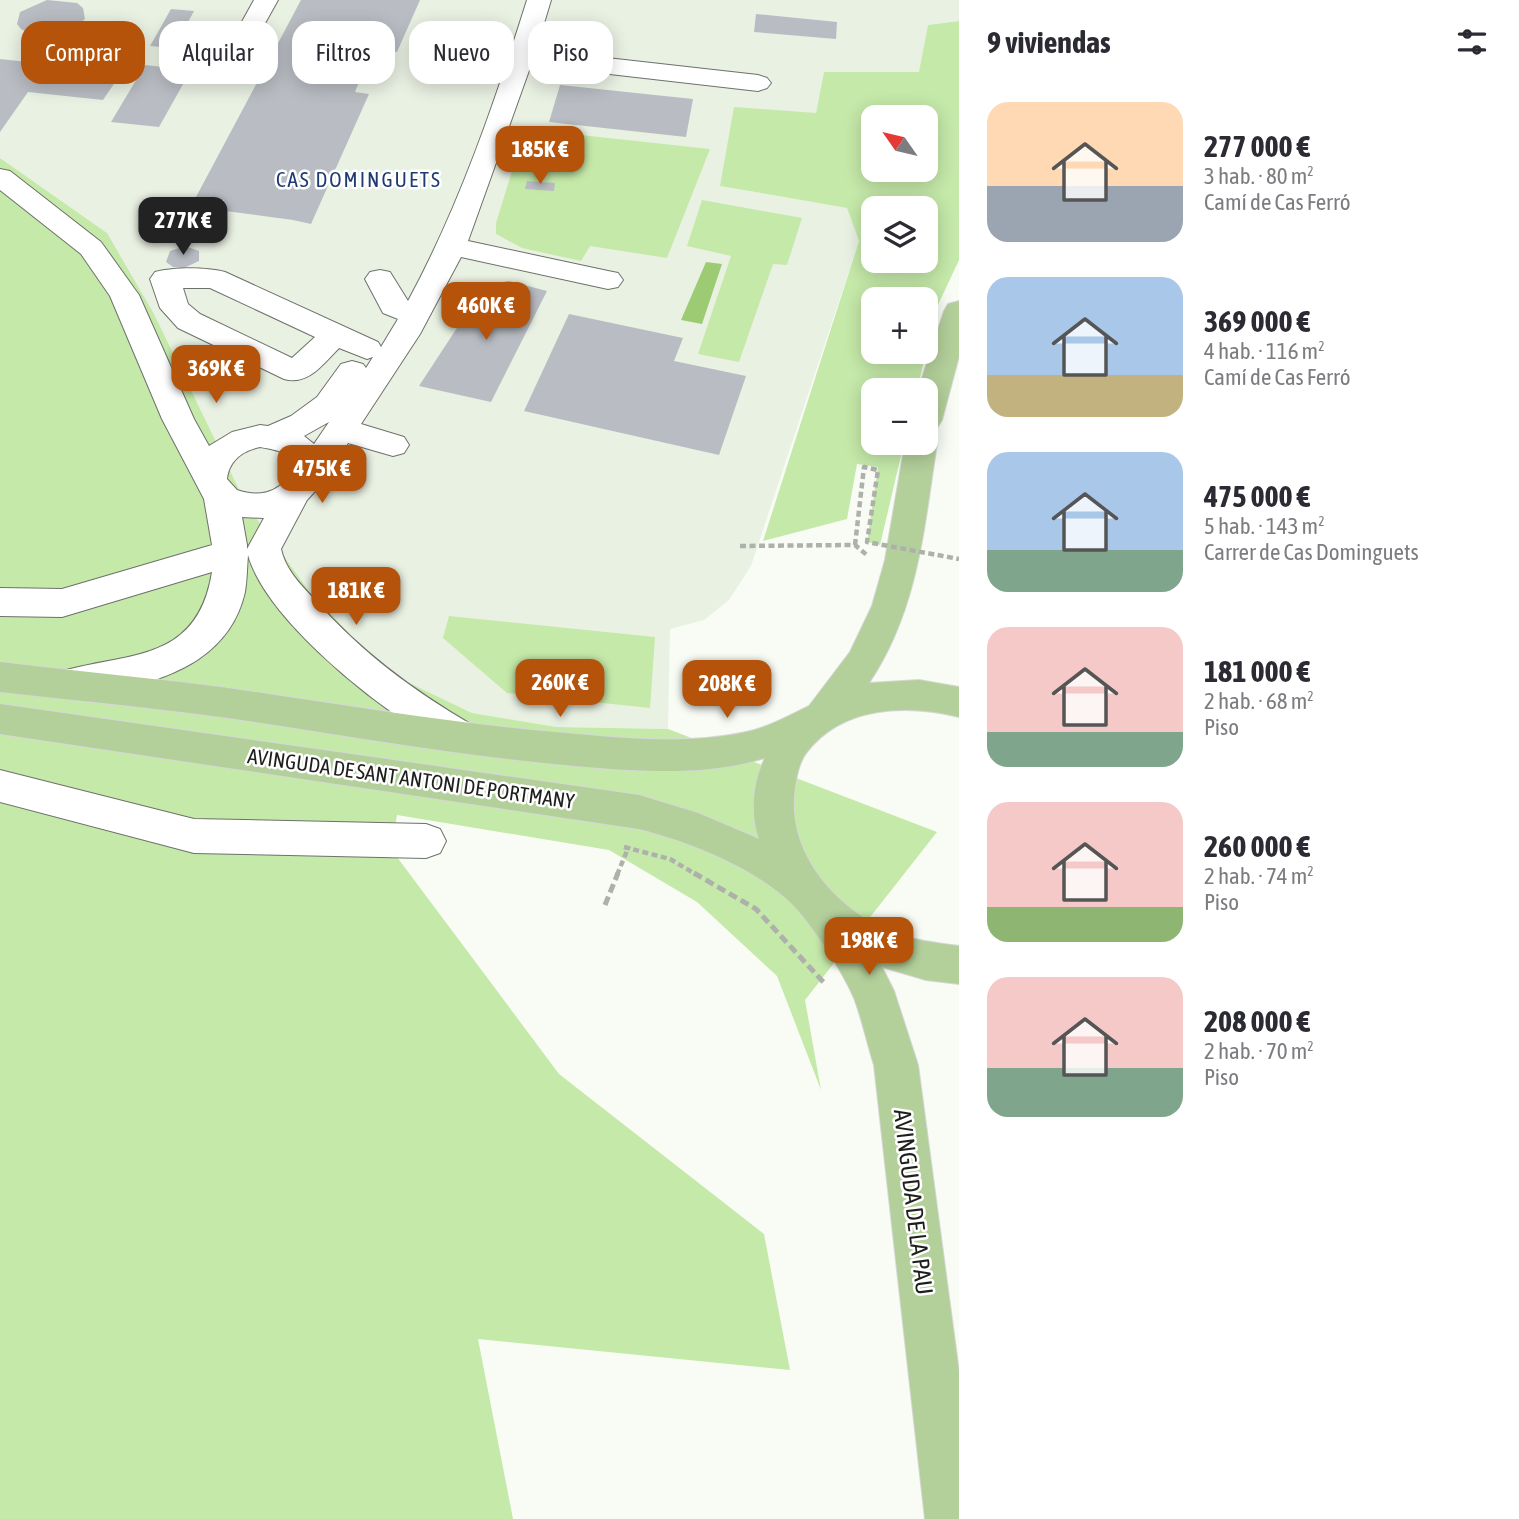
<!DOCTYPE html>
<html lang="es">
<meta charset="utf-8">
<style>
body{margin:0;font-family:"Asap Condensed",sans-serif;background:#f2f2f3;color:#2b2b33;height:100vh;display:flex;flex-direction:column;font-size:26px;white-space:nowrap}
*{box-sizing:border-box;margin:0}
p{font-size:23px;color:#7c7c81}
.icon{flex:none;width:38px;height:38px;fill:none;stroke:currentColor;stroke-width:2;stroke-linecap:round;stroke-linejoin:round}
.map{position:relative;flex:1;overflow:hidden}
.drawer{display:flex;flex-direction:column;background:#fff;width:560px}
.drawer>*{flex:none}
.top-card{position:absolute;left:21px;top:21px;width:665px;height:63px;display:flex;gap:14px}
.needle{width:46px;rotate:304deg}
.fabs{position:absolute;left:861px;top:105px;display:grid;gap:14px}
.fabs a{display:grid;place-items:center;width:77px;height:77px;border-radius:14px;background:#fff;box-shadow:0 4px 18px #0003;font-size:35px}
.price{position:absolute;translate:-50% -60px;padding:0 16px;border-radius:14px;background:#b45309;color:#fff;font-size:23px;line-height:46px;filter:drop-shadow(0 2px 4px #0008)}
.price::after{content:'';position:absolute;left:50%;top:42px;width:21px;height:16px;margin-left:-10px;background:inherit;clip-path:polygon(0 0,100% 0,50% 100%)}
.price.current{background:#222;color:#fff}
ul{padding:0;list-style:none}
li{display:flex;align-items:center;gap:21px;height:175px;padding:0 28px}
li span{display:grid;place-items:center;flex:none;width:196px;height:140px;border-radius:21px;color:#555}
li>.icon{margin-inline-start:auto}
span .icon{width:84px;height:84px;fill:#fffc;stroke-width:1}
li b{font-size:30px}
h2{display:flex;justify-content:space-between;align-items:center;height:84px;padding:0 28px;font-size:30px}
.tag{padding:0 24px;border-radius:21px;background:#fff;box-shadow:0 4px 18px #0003;font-size:24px;line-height:63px}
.tag.current{background:#b45309;color:#fff}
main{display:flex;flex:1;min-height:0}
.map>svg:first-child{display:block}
.built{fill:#e9f1e3}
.green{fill:#c5e9a9;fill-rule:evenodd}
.water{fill:#9ccb74}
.building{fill:#b9bdc3}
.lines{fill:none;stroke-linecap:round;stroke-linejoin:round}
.minor-casing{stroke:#6d716a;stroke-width:2}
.major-casing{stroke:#d6d7d6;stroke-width:2}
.path-far1{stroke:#aeb1ab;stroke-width:4.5;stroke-dasharray:6 3.5;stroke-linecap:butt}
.path{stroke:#aeb1ab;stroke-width:5;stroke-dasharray:9 4.5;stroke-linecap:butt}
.minor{fill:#fff;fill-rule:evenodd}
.major{fill:#b3cf9a;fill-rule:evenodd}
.path-bridge{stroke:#aeb1ab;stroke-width:4.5;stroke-dasharray:6 3.5;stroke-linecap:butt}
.labels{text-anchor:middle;stroke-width:5;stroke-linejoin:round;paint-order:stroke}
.far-quarter-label{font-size:21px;letter-spacing:2px;fill:#1f3b72;stroke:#fff}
.street-label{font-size:21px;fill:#1e1f1d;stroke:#fff}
.near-street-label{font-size:24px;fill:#1e1f1d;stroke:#fff}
</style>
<main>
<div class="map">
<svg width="959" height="1519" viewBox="0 0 959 1519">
<rect width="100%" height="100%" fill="#f8fcf5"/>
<!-- built -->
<path class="built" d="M 0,0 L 959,0 L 959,21 L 928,25 L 920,72 L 824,72 L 816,113 L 721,186 L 847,208 L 859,241 L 751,566 L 729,600 L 704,620 L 670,629 L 668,729 L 557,727 L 472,713 L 399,678 L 355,640 L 309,591 L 246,504 L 107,233 L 0,158 Z"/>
<!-- green -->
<path class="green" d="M 959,21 L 959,260 L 937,307 L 917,390 L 873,390 L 873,443 L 904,443 L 880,545 L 867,542 L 878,467 L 857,464 L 847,519 L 763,541 L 859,241 L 847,208 L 720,186 L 734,107 L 816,113 L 824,72 L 919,72 L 928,25 ZM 873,117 L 926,117 L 926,170 L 873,170 ZM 873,208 L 926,208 L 926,261 L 873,261 ZM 926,299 L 926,352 L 873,352 L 873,299 Z
M 525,129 L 710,149 L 667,258 L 590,246 L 581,261 L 522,248 L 496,234 L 496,223 Z
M 0,158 L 107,233 L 154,314 L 246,504 L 309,591 L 355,640 L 399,678 L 472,713 L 557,727 L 668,729 L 937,832 L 805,1000 L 821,1090 L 777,976 L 697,902 L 609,850 L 397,815 L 391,849 L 559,1074 L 764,1234 L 790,1370 L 478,1339 L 513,1519 L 0,1519 Z
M 702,200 L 802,218 L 787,265 L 773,264 L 739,362 L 698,354 L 731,256 L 687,246 Z
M 449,616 L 655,637 L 650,708 L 507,693 L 443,638 Z"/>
<!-- water -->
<path class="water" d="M 706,262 L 722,264 L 702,324 L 681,320 Z"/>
<!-- building -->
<path class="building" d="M 47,0 L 77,3 L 83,8 L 85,19 L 72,30 L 50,35 L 29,33 L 21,29 L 17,24 L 20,12 Z
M 301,0 L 420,0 L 397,52 L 387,51 L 373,84 L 359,82 L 355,92 L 369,94 L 311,224 L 293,220 L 218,210 L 224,200 L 196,197 Z
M 171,9 L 194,11 L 174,48 L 150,46 Z
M 756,14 L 837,22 L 836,39 L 754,32 Z
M 0,59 L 122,72 L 103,100 L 28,92 L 0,132 Z
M 145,65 L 191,70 L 159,127 L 111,122 Z
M 560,85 L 693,99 L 686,137 L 549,122 Z
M 527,181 L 555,183 L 554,191 L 525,189 Z
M 185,246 L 199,251 L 199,261 L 184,268 L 173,267 L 166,262 L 170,251 Z
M 509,281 L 547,291 L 491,402 L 419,386 L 485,285 Z
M 569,314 L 683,338 L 674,361 L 746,376 L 719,455 L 524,411 Z"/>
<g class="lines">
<!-- minor casing -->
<g class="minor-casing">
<path id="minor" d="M 254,0 L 278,0 L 249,52 L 240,54 L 231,52 L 228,47 Z
M 527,0 L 551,0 L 536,50 L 758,75 L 767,78 L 771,83 L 767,88 L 758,91 L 531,65 L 468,241 L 608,271 L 618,273 L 623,280 L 618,287 L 608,289 L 461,257 L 420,334 L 361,424 L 404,437 L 409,445 L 404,453 L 393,456 L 348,443 L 319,487 L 307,500 L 281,549 C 286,571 302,586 317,602 C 362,653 415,692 474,726 L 480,737 L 474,748 C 470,750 464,753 459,752 C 445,750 429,737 417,729 C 364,696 265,616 248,555 C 247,567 247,580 245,592 C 231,653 177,677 121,689 C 99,694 74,702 53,694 L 47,684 L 53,674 C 122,651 197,667 212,572 L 62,617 L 0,616 L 0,588 L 62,589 L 212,545 L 204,499 L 162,419 L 110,296 L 81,254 L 0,190 L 0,169 L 10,171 L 101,242 L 139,295 L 194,419 L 209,446 L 232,432 L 260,425 L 268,426 L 291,416 L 317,397 L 341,364 L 352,361 L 363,364 L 366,368 L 373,357 L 367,359 L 339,348 C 323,364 308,386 284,379 L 178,328 L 160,308 L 150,279 L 155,272 C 175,267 205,267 225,272 L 378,342 L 381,347 L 398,319 L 383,313 L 365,279 L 370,272 L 380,270 L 390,272 L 408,301 C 459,207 495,102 527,0 ZM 183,288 L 210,288 L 315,337 L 292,358 L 200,314 L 188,304 ZM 329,422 L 314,444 L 304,436 ZM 260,447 C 281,451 292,451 289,475 C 278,494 257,497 237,490 L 227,479 C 229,461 242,451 260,447 ZM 242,517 L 264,518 L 247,549 L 247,545 Z
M 0,770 L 194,819 L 426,824 L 440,829 L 446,841 L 440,853 L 426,858 L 194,853 L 0,802 Z"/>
</g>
<!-- major casing -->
<g class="major-casing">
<path id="major" d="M 959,301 L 959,356 L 942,420 L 937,428 L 926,431 L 926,390 L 918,390 L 944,311 L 948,304 Z
M 926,433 L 932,435 L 937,443 C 924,528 918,610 869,683 L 919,680 L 959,687 L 959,717 C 906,704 843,706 807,752 C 799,762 797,775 795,787 C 785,852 835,908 891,932 C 912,940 936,943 959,946 L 959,984 L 926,980 L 882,967 L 894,991 L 918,1065 L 959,1372 L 959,1519 L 925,1519 L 874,1065 C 867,1043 862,1019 854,998 C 843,972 812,924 792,904 C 756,868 688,841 639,829 L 0,734 L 0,704 L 639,795 L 698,813 L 759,839 C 750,814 753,782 765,758 C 705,777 636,771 575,766 C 472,757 371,740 269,724 C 180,710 90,702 0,692 L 0,662 C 89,673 179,680 268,694 C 371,709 473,726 577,734 C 632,739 692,744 746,732 C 769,727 788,716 809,706 L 850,652 L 872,606 L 885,560 L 905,443 L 926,443 Z"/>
</g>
<!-- path-far1 -->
<path class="path-far1" d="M 740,546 L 855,545 L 868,556
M 624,847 L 670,859 L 697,875
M 617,875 L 629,846"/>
<!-- path -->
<path class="path" d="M 694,873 L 756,909 L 826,985
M 605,905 L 618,873"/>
<!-- minor -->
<use href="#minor" class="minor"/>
<!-- major -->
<use href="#major" class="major"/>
<!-- path-bridge -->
<path class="path-bridge" d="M 855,545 L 864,467 L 878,470 L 867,542 L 959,559"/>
</g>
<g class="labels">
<!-- far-quarter labels -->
<g class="far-quarter-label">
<text x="359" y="187">CAS DOMINGUETS</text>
</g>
<!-- street labels -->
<g class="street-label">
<text transform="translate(411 779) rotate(8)" y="7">AVINGUDA DE SANT ANTONI DE PORTMANY</text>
</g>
<!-- near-street labels -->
<g class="near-street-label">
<text transform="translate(913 1202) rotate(83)" y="8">AVINGUDA DE LA PAU</text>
</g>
</g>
</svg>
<div class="fabs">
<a><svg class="needle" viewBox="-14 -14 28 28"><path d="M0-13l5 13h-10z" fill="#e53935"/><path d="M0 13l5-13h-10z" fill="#7c7c81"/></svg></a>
<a><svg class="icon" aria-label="layers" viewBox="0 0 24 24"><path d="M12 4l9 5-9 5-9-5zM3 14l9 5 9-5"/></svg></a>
<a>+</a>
<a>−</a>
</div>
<b class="price" style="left:540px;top:186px">185K €</b>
<b class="price current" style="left:183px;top:257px">277K €</b>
<b class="price" style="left:486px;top:342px">460K €</b>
<b class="price" style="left:216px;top:405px">369K €</b>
<b class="price" style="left:322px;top:505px">475K €</b>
<b class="price" style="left:356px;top:627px">181K €</b>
<b class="price" style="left:560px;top:719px">260K €</b>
<b class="price" style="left:727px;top:720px">208K €</b>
<b class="price" style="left:869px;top:977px">198K €</b>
<div class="top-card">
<a class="tag current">Comprar</a>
<a class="tag">Alquilar</a>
<a class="tag">Filtros</a>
<a class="tag">Nuevo</a>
<a class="tag">Piso</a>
</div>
</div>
<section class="drawer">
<h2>9 viviendas<svg class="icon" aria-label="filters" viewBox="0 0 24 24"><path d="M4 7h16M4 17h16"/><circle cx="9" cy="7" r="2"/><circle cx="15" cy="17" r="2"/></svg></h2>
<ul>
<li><span style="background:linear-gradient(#ffd9b3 60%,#9aa5b1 0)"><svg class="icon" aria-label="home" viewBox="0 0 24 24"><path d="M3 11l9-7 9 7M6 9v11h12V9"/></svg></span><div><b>277 000 €</b><p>3 hab. · 80 m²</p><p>Camí de Cas Ferró</p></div></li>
<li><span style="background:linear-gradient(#a9c7e8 70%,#c2b280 0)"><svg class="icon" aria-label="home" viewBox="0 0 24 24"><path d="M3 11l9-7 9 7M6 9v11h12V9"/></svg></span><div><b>369 000 €</b><p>4 hab. · 116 m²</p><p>Camí de Cas Ferró</p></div></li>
<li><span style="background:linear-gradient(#a9c7e8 70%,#7fa58c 0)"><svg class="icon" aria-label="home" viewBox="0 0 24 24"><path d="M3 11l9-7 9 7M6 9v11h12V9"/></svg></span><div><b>475 000 €</b><p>5 hab. · 143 m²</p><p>Carrer de Cas Dominguets</p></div></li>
<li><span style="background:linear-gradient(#f6c9c9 75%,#7fa58c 0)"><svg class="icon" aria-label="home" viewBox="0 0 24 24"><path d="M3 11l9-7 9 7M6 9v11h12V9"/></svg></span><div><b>181 000 €</b><p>2 hab. · 68 m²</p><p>Piso</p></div></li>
<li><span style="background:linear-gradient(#f6c9c9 75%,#8fb573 0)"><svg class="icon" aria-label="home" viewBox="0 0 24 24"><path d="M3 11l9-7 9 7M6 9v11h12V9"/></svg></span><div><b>260 000 €</b><p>2 hab. · 74 m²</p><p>Piso</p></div></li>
<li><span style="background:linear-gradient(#f6c9c9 65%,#7fa58c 0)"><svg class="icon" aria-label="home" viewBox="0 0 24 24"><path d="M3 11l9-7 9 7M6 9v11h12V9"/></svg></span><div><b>208 000 €</b><p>2 hab. · 70 m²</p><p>Piso</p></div></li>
</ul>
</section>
</main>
